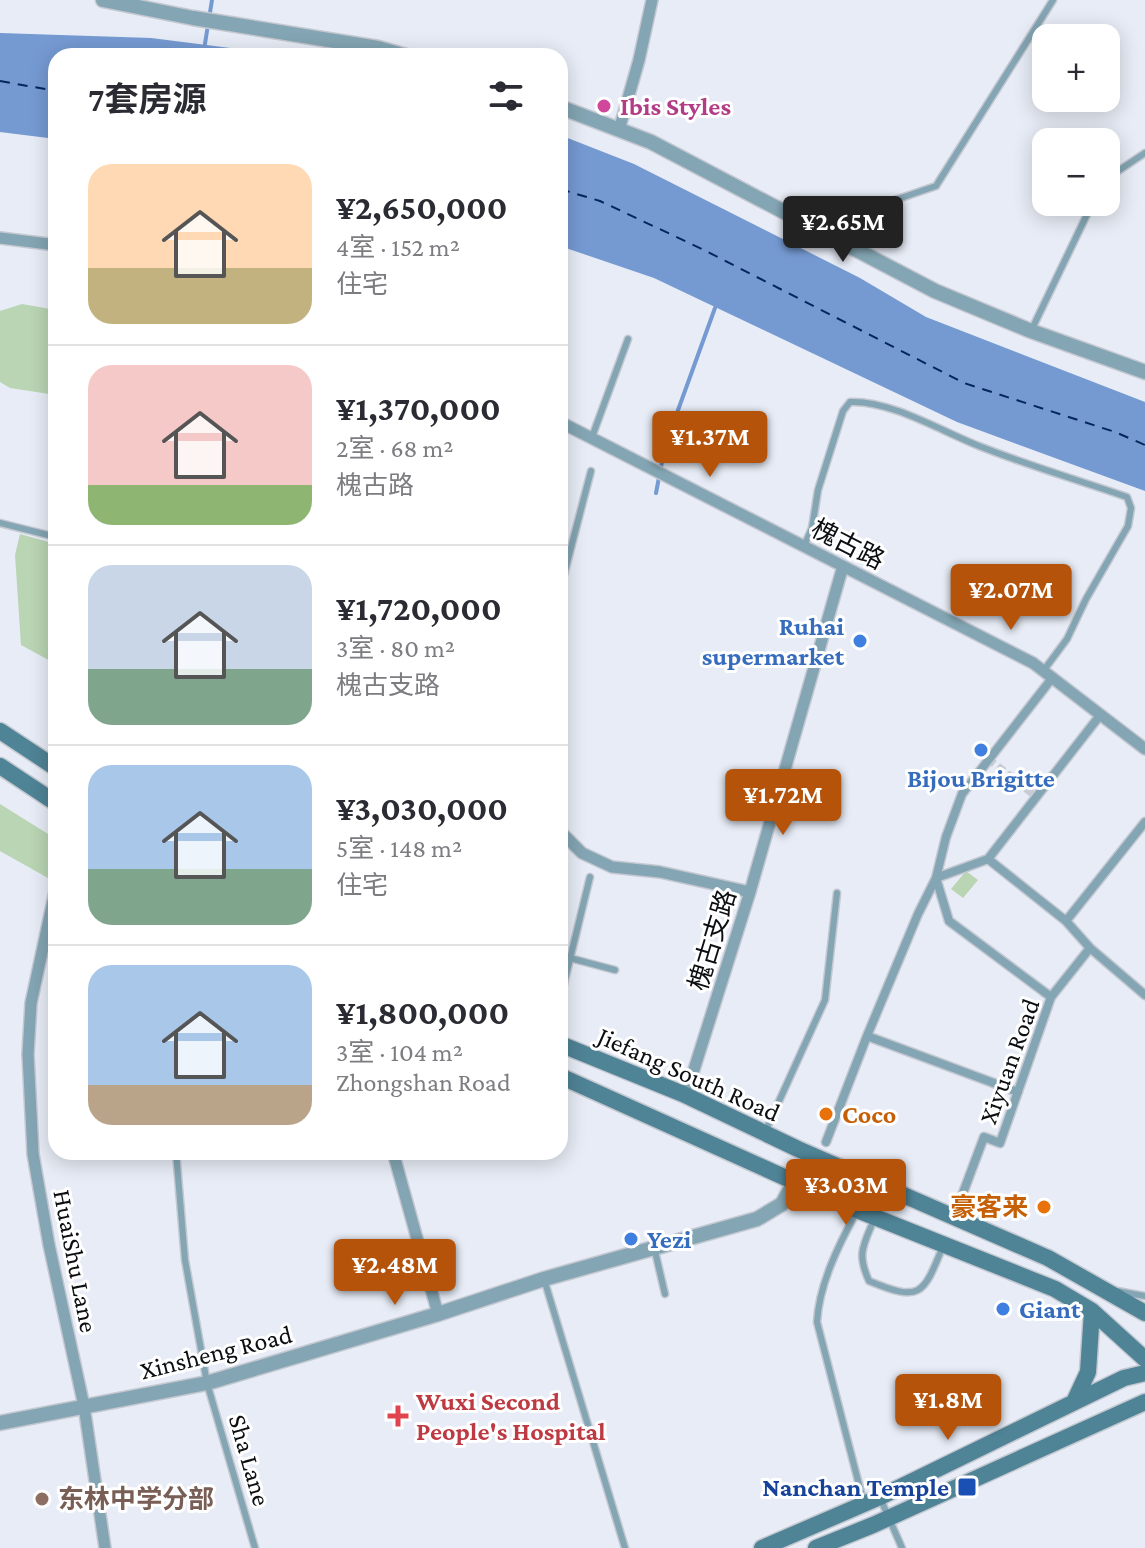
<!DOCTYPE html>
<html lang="zh">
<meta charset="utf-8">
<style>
body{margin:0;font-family:"Crimson Pro","Noto Sans SC",serif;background:#f7f7f7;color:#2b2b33;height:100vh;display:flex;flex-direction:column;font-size:30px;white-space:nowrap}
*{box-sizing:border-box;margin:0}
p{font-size:26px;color:#7c7c81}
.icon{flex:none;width:44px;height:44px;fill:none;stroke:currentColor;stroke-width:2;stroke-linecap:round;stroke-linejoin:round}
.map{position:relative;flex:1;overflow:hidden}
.details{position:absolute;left:48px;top:48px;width:520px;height:1112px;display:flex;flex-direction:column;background:#fff;border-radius:24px;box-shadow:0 4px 20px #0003}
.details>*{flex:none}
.buttons{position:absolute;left:1032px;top:24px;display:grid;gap:16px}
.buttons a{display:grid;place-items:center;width:88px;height:88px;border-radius:16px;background:#fff;box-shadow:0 4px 20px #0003;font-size:40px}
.price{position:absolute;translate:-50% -68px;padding:0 18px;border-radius:8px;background:#b45309;color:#fff;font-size:26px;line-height:52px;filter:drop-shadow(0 2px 4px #0008)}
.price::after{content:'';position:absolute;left:50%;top:48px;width:24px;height:18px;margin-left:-12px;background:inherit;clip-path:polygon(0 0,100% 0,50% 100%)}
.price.on{background:#222;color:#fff}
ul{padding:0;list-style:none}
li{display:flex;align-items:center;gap:24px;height:200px;padding:0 40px}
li+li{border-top:2px solid #e1e1e2}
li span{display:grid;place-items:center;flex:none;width:224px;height:160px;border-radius:24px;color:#555}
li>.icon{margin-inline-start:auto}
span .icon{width:96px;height:96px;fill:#fffc;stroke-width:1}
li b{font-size:34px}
h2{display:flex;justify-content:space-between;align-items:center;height:96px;padding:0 40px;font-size:34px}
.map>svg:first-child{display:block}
.green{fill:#b9d5b3}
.water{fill:#759ad2}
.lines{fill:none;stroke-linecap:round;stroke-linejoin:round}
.stream{stroke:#759ad2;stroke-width:4}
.ferry{stroke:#042759;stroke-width:2;stroke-dasharray:10 8;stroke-linecap:butt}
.pedestrian-tunnel{stroke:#c6cbd4;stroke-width:8;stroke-dasharray:8 4;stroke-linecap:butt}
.service-casing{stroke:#c4c8d1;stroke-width:9}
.pedestrian-casing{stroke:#c4c8d1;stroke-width:11}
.minor-casing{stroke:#c4c8d1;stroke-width:14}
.tertiary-casing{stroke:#c4c8d1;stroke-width:17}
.secondary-casing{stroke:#c4c8d1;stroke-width:19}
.service{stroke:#84a5b3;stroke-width:6}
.pedestrian{stroke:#84a5b3;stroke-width:8}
.minor{stroke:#84a5b3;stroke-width:11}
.tertiary{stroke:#84a5b3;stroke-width:14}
.secondary{stroke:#4f8396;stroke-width:16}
.hotel-dot{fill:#d1479c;stroke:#fff;stroke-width:3}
.shop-dot{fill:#3f7fe0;stroke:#fff;stroke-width:3}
.food-dot{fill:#e8710a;stroke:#fff;stroke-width:3}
.health-dot{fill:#e0444e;stroke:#fff;stroke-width:3}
.transit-dot{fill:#1a4fb4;stroke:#fff;stroke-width:3}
.education-dot{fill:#8d6e63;stroke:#fff;stroke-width:3}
.labels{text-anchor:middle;stroke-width:6;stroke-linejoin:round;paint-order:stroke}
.hotel-label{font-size:26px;font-weight:bold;fill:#b23c85;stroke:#fff;text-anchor:start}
.street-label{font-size:26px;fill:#0c0e11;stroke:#fff}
.shop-label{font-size:26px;font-weight:bold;fill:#366cbe;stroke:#fff;text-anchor:start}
.food-label{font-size:26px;font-weight:bold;fill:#c56008;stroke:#fff;text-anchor:start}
.health-label{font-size:26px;font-weight:bold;fill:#be3a42;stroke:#fff;text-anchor:start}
.transit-label{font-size:26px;font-weight:bold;fill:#164399;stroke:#fff;text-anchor:end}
.education-label{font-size:26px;font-weight:bold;fill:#785e54;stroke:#fff;text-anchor:start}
</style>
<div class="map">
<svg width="1145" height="1548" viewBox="0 0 1145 1548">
<rect width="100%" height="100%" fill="#e7ecf6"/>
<!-- green -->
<path class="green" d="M 22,304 L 56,310 L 56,395 L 10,388 L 0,382 L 0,311 Z
M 20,534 L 56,544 L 56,664 L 21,645 L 15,555 Z
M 0,804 L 56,839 L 56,854 L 48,878 L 0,851 Z
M 966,871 L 978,880 L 963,898 L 951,889 Z"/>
<!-- water -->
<path class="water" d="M 0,33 L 151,38 L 294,56 L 56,56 L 56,139 L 0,132 Z
M 560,135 L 634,164 L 860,278 L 926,317 L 1145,402 L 1145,491 L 957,422 L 654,278 L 560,246 Z"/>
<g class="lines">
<!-- stream -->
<path class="stream" d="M 203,56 L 212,0
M 656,493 L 665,446 L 715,308"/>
<!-- ferry -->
<path class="ferry" d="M 0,81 L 56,91
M 560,189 L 600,201 L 702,249 L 964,383 L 1115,432 L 1145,445"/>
<!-- pedestrian-tunnel -->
<path class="pedestrian-tunnel" d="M 988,759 L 1037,797"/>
<!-- service casing -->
<g class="service-casing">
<path id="service" d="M 1106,179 L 1145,153
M 860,252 L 892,201 L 936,186 L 1053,0
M 1031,331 L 1093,202
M 592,437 L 628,339
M 0,523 L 56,537
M 804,546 L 812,528 L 818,490 L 843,411 L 850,402 C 890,400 941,431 979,446 C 1027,465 1078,480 1127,497 L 1131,508 L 1128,526 L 1086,599 L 1067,639 L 1044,670
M 560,590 L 591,471
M 570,958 L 615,970
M 560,1000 L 590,877
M 765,1132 L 825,1000 L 837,893
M 176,1152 L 185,1260 L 207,1383 L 255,1548
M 856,1213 C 838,1246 819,1285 817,1322 L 863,1500
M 875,1217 C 864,1245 856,1252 869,1281 C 920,1302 923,1296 943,1246
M 654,1247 L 665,1294
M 544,1279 L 625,1548
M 1117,1291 L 1145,1296
M 881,1500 L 902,1548"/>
</g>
<!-- pedestrian casing -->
<g class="pedestrian-casing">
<path id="pedestrian" d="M 988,859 L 1101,714
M 1066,921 L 1145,822
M 1051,997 L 949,921 L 936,878 L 988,859 L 1066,921 L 1090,948 L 1145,995
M 867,1036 L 1018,1092
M 826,1142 L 867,1036 L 918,914 L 936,878 L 946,837 L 962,794 L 1053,677
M 954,1217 L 984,1137 L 1000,1143 L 1051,997 L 1090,948"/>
</g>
<!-- minor casing -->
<g class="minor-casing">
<path id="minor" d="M 619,130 L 639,60 L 652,0
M 0,238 L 56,245
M 560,422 L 1033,663 L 1145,749
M 560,831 L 582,853 L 612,867 L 660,872 L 750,892
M 56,887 L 31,1003 L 28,1054 L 33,1154 L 49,1245 L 84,1406 L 105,1548
M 683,1094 L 692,1076 L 750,892 L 843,566
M 393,1152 L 438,1314"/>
</g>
<!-- tertiary casing -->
<g class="tertiary-casing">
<path id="tertiary" d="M 103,0 L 193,18 L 378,48 L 406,56
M 560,107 L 651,142 L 935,291 L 1031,331 L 1145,372
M 0,1423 L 207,1383 L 438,1314 L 544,1279 L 757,1219 L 782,1204 L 794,1183"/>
</g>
<!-- secondary casing -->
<g class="secondary-casing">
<path id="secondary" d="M 0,731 L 56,768
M 0,766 L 56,803
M 560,1044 L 683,1094 L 798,1149 L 1048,1258 L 1145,1313
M 560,1076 L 857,1210 L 1055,1289 L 1092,1311 L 1145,1359
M 1074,1402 L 1088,1372 L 1092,1311
M 762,1548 L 880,1497 L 1124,1378 L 1145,1373
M 816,1548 L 873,1525 L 1145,1402"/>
</g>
<!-- service -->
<use href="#service" class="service"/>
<!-- pedestrian -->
<use href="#pedestrian" class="pedestrian"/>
<!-- minor -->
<use href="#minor" class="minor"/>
<!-- tertiary -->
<use href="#tertiary" class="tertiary"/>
<!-- secondary -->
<use href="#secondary" class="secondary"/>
</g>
<!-- markers -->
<circle class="hotel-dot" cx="604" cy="106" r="8"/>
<g class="shop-dot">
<circle cx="860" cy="641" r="8"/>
<circle cx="981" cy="750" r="8"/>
<circle cx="631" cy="1239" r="8"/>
<circle cx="1003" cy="1309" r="8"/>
</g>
<g class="food-dot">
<circle cx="826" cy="1114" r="8"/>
<circle cx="1044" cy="1207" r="8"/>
</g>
<path class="health-dot" d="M394 1404h8v8h8v8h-8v8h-8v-8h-8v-8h8z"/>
<rect class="transit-dot" x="957" y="1477" width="20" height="20" rx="4"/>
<circle class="education-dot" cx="42" cy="1499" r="8"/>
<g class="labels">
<!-- hotel labels -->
<g class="hotel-label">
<text x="620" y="115">Ibis Styles</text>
</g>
<!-- street labels -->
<g class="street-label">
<text transform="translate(848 544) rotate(27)" y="9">槐古路</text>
<text transform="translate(712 940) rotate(-73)" y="9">槐古支路</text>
<text transform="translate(1009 1061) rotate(-70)" y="9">Xiyuan Road</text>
<text transform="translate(689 1074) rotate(24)" y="9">Jiefang South Road</text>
<text transform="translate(76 1261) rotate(79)" y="9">HuaiShu Lane</text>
<text transform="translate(216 1352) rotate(-14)" y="9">Xinsheng Road</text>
<text transform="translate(250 1460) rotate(74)" y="9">Sha Lane</text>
</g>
<!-- shop labels -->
<g class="shop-label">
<text x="844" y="635" text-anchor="end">Ruhai<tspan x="844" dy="30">supermarket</tspan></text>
<text x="981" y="787" text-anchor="middle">Bijou Brigitte</text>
<text x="647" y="1248">Yezi</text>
<text x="1019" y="1318">Giant</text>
</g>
<!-- food labels -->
<g class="food-label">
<text x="842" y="1123">Coco</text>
<text x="1028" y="1216" text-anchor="end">豪客来</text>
</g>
<!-- health labels -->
<g class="health-label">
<text x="416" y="1410">Wuxi Second<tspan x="416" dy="30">People's Hospital</tspan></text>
</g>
<!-- transit labels -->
<g class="transit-label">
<text x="949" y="1496">Nanchan Temple</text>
</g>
<!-- education labels -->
<g class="education-label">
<text x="58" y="1508">东林中学分部</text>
</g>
</g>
</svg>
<div class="buttons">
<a>+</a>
<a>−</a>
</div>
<b class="price on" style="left:843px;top:264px">¥2.65M</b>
<b class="price" style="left:710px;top:479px">¥1.37M</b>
<b class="price" style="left:1011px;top:632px">¥2.07M</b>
<b class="price" style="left:783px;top:837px">¥1.72M</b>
<b class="price" style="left:846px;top:1227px">¥3.03M</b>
<b class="price" style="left:395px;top:1307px">¥2.48M</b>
<b class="price" style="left:948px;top:1442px">¥1.8M</b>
<section class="details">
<h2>7套房源<svg class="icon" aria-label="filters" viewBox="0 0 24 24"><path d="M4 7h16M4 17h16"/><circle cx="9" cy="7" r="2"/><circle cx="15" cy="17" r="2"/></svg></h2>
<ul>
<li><span style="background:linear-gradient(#ffd9b3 65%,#c2b280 0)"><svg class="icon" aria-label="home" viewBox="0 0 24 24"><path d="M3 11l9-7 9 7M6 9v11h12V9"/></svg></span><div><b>¥2,650,000</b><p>4室 · 152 m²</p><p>住宅</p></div></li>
<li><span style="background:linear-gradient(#f6c9c9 75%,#8fb573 0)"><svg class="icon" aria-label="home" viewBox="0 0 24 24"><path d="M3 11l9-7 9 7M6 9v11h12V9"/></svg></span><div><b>¥1,370,000</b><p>2室 · 68 m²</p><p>槐古路</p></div></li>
<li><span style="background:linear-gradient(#c9d6e8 65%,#7fa58c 0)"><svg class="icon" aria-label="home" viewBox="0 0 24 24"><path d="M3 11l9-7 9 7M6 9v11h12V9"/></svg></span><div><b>¥1,720,000</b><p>3室 · 80 m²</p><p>槐古支路</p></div></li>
<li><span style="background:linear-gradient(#a9c7e8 65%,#7fa58c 0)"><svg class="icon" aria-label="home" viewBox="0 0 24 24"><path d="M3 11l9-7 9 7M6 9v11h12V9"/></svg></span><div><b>¥3,030,000</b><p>5室 · 148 m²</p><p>住宅</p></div></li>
<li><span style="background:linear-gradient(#a9c7e8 75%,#b9a48a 0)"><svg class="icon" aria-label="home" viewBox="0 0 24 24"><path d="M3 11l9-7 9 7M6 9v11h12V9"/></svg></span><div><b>¥1,800,000</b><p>3室 · 104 m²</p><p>Zhongshan Road</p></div></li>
</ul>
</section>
</div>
